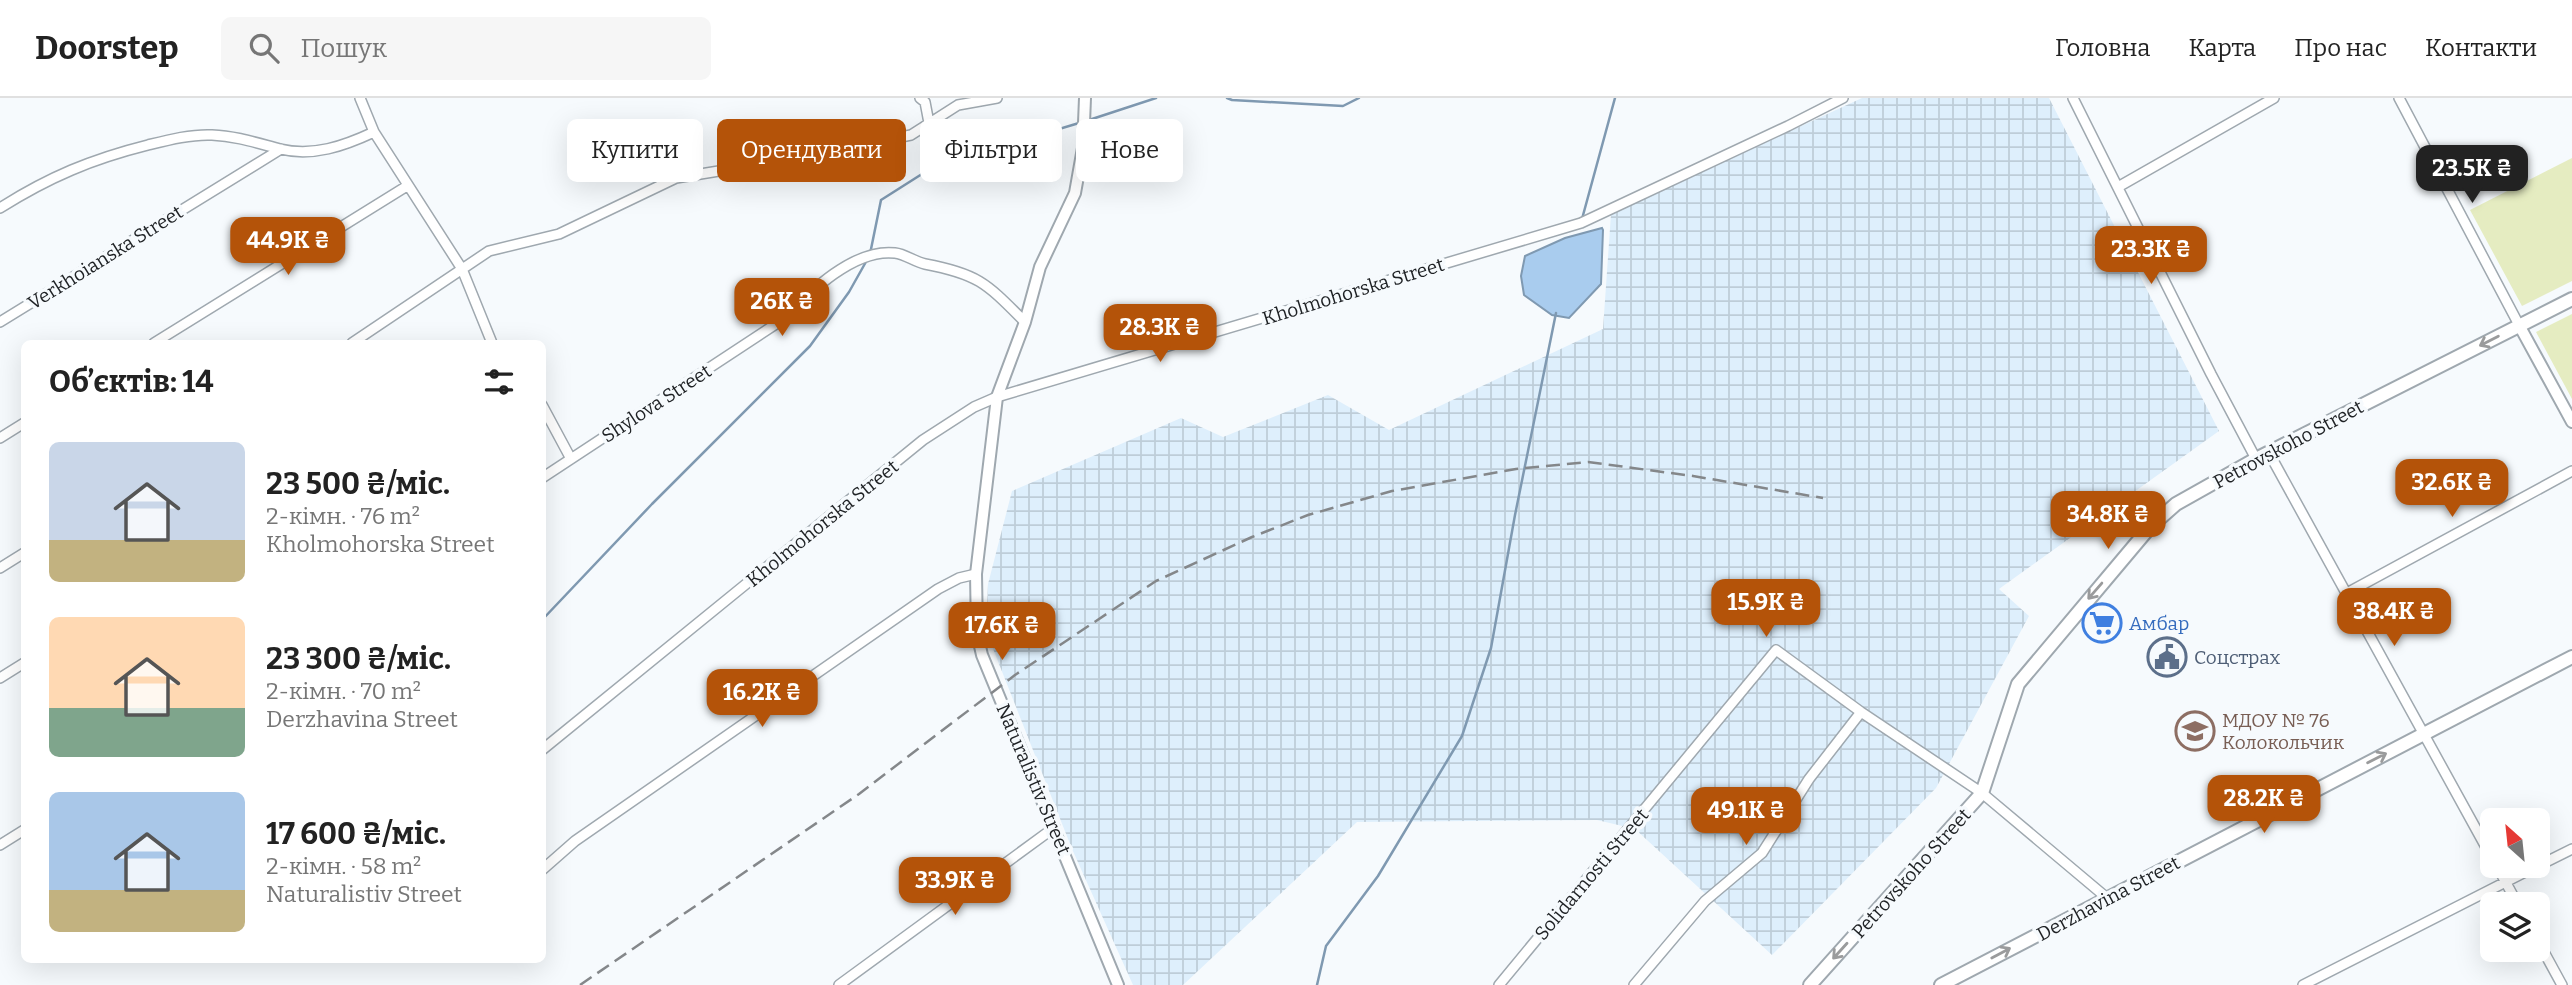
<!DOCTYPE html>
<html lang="uk">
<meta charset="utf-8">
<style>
body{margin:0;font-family:Bitter,serif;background:#f6f6f6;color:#222;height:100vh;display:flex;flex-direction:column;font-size:26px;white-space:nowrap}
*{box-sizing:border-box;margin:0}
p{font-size:23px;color:#767676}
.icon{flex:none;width:38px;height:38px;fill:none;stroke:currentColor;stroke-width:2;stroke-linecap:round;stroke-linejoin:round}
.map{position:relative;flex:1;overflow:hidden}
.details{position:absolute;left:21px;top:242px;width:525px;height:623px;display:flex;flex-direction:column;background:#fff;border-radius:10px;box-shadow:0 7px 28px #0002}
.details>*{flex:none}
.hud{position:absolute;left:567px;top:21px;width:665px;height:63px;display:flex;gap:14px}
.needle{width:46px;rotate:333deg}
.controls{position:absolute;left:2480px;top:710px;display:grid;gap:14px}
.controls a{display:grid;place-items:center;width:70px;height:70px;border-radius:10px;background:#fff;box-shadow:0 7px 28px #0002;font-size:35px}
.price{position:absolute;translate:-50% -60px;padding:0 16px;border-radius:14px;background:#b45309;color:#fff;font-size:23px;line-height:46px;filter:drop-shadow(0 2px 4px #0008)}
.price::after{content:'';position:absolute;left:50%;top:42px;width:21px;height:16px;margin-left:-10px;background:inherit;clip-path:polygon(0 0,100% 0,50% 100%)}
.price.on{background:#222;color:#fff}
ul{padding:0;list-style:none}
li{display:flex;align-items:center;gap:21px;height:175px;padding:0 28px}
li span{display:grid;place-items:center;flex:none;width:196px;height:140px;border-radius:10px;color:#555}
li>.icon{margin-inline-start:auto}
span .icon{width:84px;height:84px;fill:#fffc;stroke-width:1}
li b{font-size:30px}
h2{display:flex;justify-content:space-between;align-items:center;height:84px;padding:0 28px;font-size:30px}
.chip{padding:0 24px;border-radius:10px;background:#fff;box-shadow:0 7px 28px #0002;font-size:24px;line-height:63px}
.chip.on{background:#b45309;color:#fff}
header{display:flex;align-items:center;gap:42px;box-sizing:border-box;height:98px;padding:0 35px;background:#fff;border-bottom:2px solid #e0e0e0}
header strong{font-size:33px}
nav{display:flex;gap:38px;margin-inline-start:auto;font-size:24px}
.search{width:490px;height:63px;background:#f6f6f6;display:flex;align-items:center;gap:18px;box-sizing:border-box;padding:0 24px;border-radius:10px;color:#767676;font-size:26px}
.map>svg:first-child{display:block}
.industrial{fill:url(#industrial-grid)}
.garden{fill:#e5ecc1}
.water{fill:#a9ccee;stroke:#7f99b1;stroke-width:2}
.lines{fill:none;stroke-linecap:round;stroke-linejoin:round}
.stream{stroke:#7f99b1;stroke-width:2.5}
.minor-casing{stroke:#9fa8af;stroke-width:12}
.tertiary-casing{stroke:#9fa8af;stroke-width:14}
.secondary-casing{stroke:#9fa8af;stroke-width:16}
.minor{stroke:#fff;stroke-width:9}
.tertiary{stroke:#fff;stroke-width:10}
.secondary{stroke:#fff;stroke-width:12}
.rail{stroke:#84878a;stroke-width:2.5;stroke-dasharray:14 7;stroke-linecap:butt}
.oneway{stroke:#9a9b9c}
.labels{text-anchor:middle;stroke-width:7;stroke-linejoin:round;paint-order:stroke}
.street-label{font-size:19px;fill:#1e2124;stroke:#f6fafd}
.shop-label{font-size:19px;fill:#366cbe;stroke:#f6fafd;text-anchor:start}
.service-label{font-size:19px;fill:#4e5e75;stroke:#f6fafd;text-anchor:start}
.education-label{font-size:19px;fill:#785e54;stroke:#f6fafd;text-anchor:start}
</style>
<header>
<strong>Doorstep</strong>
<div class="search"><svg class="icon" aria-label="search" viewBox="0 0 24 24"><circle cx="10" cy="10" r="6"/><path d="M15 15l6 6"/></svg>Пошук</div>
<nav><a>Головна</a><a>Карта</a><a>Про нас</a><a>Контакти</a></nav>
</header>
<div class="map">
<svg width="2572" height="887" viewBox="0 0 2572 887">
<defs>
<pattern id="industrial-grid" width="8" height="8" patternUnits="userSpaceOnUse" patternTransform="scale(1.75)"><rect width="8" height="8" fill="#deeffc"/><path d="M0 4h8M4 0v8" fill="none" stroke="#becdd8"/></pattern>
</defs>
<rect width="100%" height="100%" fill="#f6fafd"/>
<!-- industrial -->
<path class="industrial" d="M 1862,0 L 2049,0 L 2219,333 L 1999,491 L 2029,518 L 1936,690 L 1772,857 L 1635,731 L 1597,722 L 1357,724 L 1183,887 L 1133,887 L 1072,751 L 986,533 L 988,486 L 1012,393 L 1181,320 L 1223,339 L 1328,297 L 1389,332 L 1603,231 L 1611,116 Z"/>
<!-- garden -->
<path class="garden" d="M 2572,60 L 2572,183 L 2522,208 L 2470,112 Z
M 2572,216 L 2572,301 L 2536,234 Z"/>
<!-- water -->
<path class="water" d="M 1602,130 L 1603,132 L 1601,186 L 1569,220 L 1552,217 L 1524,197 L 1521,178 L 1525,158 L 1565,140 Z"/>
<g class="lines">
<!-- stream -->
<path class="stream" d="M 1227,0 L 1232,2 L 1343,8 L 1359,0
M 1089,22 L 1156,0
M 1582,121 L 1615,0
M 870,156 L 881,102 L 933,69 L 1079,25
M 542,522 L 652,406 L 810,248 L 849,194 L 867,162
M 1317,887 L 1326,848 L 1378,778 L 1462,638 L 1491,550 L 1515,417 L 1556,215"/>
<!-- minor casing -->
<g class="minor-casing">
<path id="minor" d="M 360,0 L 374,34 L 462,171 L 492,245
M 920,0 L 925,4 L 929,25
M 2073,0 L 2211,276 L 2256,361
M 2399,0 L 2519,227
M 2118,89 L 2274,0
M 0,110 C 49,79 92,61 148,47 C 168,42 191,36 212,37 C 236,38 257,45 280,51 C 313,59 344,48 374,34
M 0,224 L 281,51
M 154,245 L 407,88
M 352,245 L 489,153 L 559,136 L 676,80 L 780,63 L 911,37 L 958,7 L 997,0
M 542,307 L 571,361
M 0,340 L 24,325
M 2269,355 L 2492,760
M 542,380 L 782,222 C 808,196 853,150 895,155 C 905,156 915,164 925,166 C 979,176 987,186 1025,224
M 0,470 L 24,455
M 2347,495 L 2572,373
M 0,580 L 24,565
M 542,652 L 923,342 L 974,309 L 997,299 L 1581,125 L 1788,28 L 1843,0
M 0,747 L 24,732
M 2497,768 L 2518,807
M 2538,768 L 2572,751
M 542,772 L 575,743 L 938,491 L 959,480 L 976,476
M 2538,843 L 2562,887
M 839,887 L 1055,729
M 1499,887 L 1776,552 L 1861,614 L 1982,695 L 2107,800
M 1634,887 L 1705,803 L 1762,755 L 1809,681 L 1861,614
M 2303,887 L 2537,768"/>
</g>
<!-- tertiary casing -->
<g class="tertiary-casing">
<path id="tertiary" d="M 1085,0 L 1083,50 L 1075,95 L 1040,169 L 1025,224 L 997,299 L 976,476 L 977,535 L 982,557 L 1118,887
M 2519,227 L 2572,324"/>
</g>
<!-- secondary casing -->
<g class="secondary-casing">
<path id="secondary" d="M 1810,887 L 1982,695 L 2018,586 L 2150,429 L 2176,406 L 2256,361 L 2572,201
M 1941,887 L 2572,559"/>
</g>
<!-- minor -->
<use href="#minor" class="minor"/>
<!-- tertiary -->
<use href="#tertiary" class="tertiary"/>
<!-- secondary -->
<use href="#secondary" class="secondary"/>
<!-- rail -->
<path class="rail" d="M 580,887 L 859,696 L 1015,577 L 1156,483 L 1252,439 L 1308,417 L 1392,393 L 1516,371 L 1588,364 L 1693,378 L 1823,400"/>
</g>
<!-- one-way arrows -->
<defs><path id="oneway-shaft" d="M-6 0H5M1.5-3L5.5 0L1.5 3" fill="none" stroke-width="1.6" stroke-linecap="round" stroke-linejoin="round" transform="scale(1.75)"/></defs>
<g class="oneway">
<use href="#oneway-shaft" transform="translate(2489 243) rotate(153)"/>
<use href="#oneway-shaft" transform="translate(2095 493) rotate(131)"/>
<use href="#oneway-shaft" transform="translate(2377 660) rotate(-27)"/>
<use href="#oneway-shaft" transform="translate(1840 853) rotate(132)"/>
<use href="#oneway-shaft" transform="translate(2001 855) rotate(-28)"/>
</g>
<!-- icons -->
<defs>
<g id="supermarket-ring" transform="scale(2.0125)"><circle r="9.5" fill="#f6fafd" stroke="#3f7fe0" stroke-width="1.5"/><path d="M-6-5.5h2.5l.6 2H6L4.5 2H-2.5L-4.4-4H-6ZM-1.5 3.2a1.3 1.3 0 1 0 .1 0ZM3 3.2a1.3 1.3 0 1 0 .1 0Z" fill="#3f7fe0"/></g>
<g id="civic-ring" transform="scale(2.0125)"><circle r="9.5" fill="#f6fafd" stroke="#5c6f8a" stroke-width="1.5"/><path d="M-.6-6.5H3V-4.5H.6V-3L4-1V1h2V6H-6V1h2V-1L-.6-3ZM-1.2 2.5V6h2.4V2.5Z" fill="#5c6f8a"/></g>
<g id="school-ring" transform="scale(2.0125)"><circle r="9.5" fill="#f6fafd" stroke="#8d6e63" stroke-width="1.5"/><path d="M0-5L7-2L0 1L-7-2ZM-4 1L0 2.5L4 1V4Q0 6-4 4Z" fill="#8d6e63"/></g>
</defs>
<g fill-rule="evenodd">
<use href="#supermarket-ring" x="2102" y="525"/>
<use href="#civic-ring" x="2167" y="559"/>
<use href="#school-ring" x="2195" y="633"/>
</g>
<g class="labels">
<!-- street labels -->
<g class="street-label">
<text transform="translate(105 159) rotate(-32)" y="7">Verkhoianska Street</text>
<text transform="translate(1353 193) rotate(-17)" y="7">Kholmohorska Street</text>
<text transform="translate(656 305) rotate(-33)" y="7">Shylova Street</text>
<text transform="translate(2288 346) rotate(-28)" y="7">Petrovskoho Street</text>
<text transform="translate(822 425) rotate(-39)" y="7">Kholmohorska Street</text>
<text transform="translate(1034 681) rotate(67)" y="7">Naturalistiv Street</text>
<text transform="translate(1911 775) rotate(-48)" y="7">Petrovskoho Street</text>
<text transform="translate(1591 776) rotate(-50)" y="7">Solidarnosti Street</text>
<text transform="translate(2108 800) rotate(-28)" y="7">Derzhavina Street</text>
</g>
<!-- shop labels -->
<g class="shop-label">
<text x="2129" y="532">Амбар</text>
</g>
<!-- service labels -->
<g class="service-label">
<text x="2194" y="566">Соцстрах</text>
</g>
<!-- education labels -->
<g class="education-label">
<text x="2222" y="629">МДОУ № 76<tspan x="2222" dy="22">Колокольчик</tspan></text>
</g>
</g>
</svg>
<div class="controls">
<a><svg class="needle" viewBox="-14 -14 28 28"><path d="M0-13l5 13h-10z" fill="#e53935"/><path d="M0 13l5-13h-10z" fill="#767676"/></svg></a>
<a><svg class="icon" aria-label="layers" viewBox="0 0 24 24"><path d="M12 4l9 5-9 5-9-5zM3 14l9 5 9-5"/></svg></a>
</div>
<b class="price on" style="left:2472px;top:107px">23.5K ₴</b>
<b class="price" style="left:288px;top:179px">44.9K ₴</b>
<b class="price" style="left:2151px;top:188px">23.3K ₴</b>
<b class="price" style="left:782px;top:240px">26K ₴</b>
<b class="price" style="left:1160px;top:266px">28.3K ₴</b>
<b class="price" style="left:2452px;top:421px">32.6K ₴</b>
<b class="price" style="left:2108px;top:453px">34.8K ₴</b>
<b class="price" style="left:1766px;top:541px">15.9K ₴</b>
<b class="price" style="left:2394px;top:550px">38.4K ₴</b>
<b class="price" style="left:1002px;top:564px">17.6K ₴</b>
<b class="price" style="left:762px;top:631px">16.2K ₴</b>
<b class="price" style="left:2264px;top:737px">28.2K ₴</b>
<b class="price" style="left:1746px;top:749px">49.1K ₴</b>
<b class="price" style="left:955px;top:819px">33.9K ₴</b>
<div class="hud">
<a class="chip">Купити</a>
<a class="chip on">Орендувати</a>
<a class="chip">Фільтри</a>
<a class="chip">Нове</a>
</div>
<section class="details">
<h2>Об’єктів: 14<svg class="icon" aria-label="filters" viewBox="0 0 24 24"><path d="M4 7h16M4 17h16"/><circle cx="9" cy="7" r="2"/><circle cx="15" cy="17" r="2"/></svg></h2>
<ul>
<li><span style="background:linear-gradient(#c9d6e8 70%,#c2b280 0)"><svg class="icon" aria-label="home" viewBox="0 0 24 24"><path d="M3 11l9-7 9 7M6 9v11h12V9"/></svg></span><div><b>23 500 ₴/міс.</b><p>2-кімн. · 76 m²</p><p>Kholmohorska Street</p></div></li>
<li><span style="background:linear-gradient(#ffd9b3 65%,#7fa58c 0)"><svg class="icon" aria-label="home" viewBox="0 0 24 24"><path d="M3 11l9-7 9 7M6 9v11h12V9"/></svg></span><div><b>23 300 ₴/міс.</b><p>2-кімн. · 70 m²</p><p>Derzhavina Street</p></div></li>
<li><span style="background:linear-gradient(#a9c7e8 70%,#c2b280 0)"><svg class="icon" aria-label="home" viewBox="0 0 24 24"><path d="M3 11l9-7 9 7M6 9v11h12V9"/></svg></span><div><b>17 600 ₴/міс.</b><p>2-кімн. · 58 m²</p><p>Naturalistiv Street</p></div></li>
</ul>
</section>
</div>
